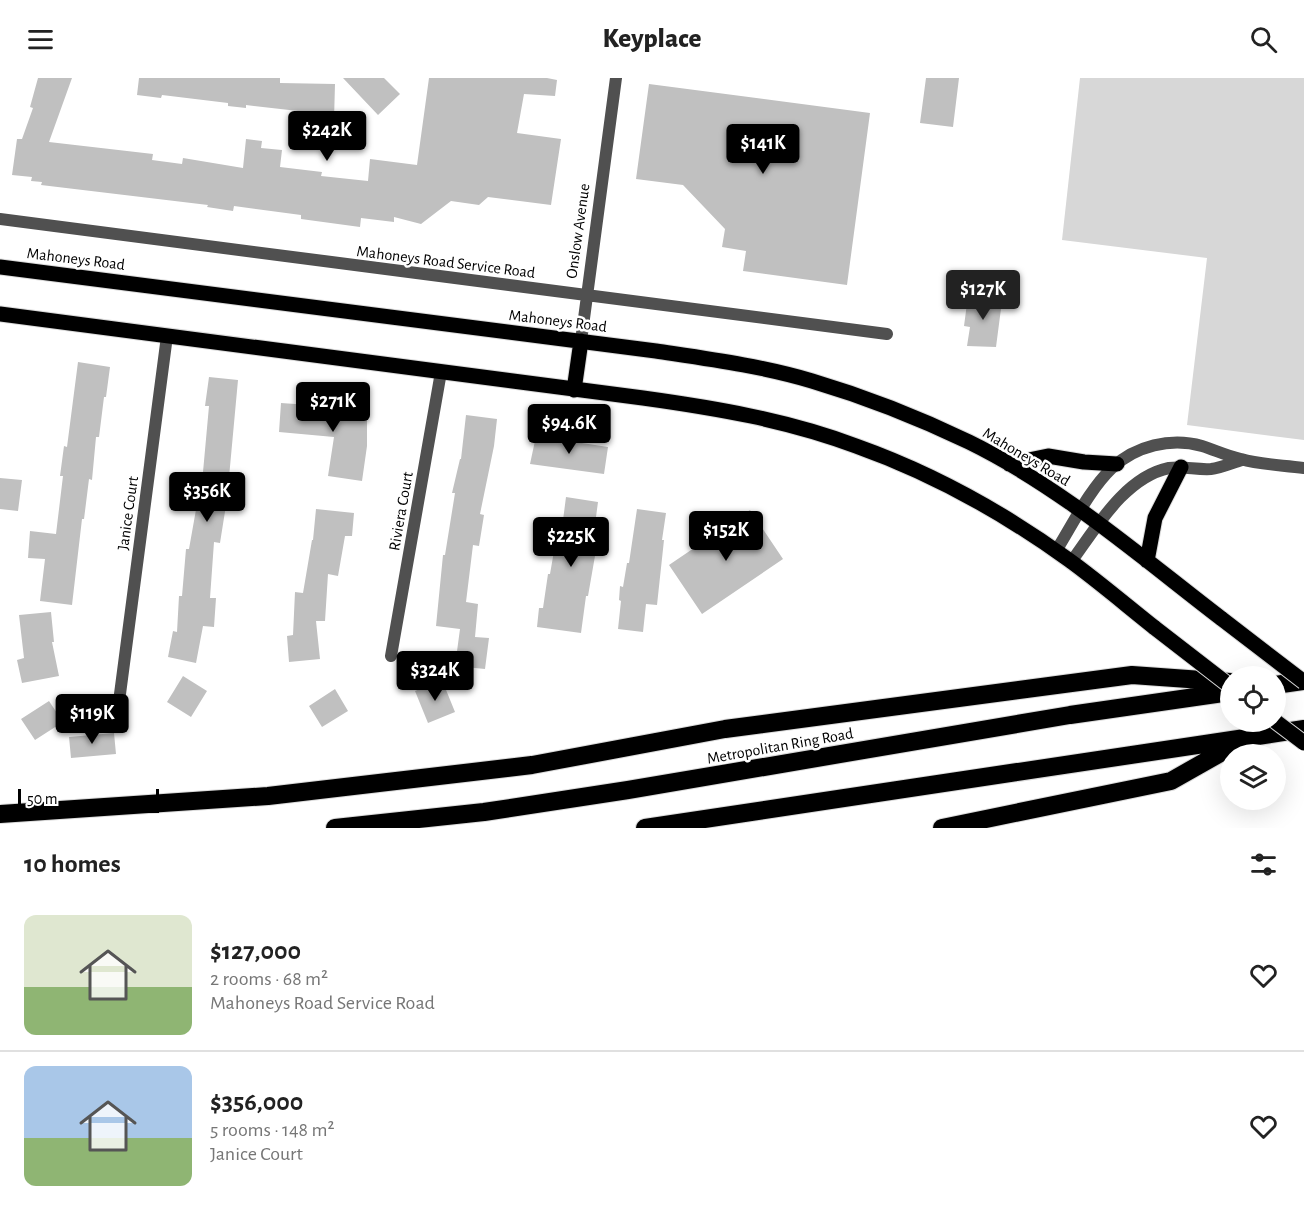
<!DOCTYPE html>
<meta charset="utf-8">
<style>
body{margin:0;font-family:"Alegreya Sans",sans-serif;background:#f6f6f6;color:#222;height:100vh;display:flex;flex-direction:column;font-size:22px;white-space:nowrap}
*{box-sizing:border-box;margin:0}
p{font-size:20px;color:#767676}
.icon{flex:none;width:33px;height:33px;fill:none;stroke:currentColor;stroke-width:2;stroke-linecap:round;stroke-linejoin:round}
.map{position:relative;height:750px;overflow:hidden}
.side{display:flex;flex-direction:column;background:#fff;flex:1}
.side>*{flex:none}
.controls{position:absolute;left:1220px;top:588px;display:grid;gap:12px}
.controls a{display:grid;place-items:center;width:66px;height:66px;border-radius:50%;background:#fff;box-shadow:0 6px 24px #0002;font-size:30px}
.scale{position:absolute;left:18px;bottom:15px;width:141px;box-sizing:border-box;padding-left:6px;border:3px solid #000;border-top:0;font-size:16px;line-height:21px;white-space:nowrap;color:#000;-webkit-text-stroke:4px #fff;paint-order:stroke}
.price{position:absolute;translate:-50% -51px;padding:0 14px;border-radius:6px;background:#000;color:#fff;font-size:20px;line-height:39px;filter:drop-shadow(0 2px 3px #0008)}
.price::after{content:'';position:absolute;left:50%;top:36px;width:18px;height:14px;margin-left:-9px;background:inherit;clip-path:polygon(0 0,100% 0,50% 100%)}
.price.current{background:#222;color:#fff}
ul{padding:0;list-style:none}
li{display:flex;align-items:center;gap:18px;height:150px;padding:0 24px}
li+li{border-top:2px solid #e0e0e0}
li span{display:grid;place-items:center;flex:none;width:168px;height:120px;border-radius:12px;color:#555}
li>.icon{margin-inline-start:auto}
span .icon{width:72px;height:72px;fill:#fffc;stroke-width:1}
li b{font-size:26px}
h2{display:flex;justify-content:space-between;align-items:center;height:72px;padding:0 24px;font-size:26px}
header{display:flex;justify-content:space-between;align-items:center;height:78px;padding:0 24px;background:#fff;font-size:27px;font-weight:800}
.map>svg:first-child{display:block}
.green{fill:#d7d7d7}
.building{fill:#c0c0c0}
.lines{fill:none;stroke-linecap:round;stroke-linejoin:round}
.primary-casing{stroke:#dbdbdb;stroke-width:17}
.highway-casing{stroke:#dbdbdb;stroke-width:20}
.street{stroke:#505050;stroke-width:12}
.primary{stroke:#000;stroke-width:15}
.highway{stroke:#000;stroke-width:18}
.primary-bridge-casing{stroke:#dbdbdb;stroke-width:17;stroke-linecap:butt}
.primary-bridge{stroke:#000;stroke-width:15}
.labels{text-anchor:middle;stroke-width:5;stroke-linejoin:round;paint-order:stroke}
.street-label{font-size:16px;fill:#000;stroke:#fff}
</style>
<header><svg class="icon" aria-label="menu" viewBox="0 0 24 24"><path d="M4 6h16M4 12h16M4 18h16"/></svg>Keyplace<svg class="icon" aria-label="search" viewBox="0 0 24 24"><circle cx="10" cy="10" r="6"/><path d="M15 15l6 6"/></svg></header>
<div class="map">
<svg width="1304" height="750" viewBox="0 0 1304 750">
<rect width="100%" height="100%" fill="#fff"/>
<!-- green -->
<path class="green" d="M 1080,0 L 1304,0 L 1304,362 L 1187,347 L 1207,180 L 1062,162 Z"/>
<!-- building -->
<path class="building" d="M 38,0 L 72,0 L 49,64 L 153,76 L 152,82 L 182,86 L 183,80 L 243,90 L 246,61 L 262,63 L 261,70 L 282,72 L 280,89 L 322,94 L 321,98 L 368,103 L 370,81 L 417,87 L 429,0 L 547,0 L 557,2 L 555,18 L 524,16 L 517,55 L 561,61 L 551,127 L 488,119 L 479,127 L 451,123 L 421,146 L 394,139 L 394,144 L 361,140 L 360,149 L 301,141 L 301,137 L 234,128 L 233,133 L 207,129 L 208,127 L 41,107 L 42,104 L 31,103 L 32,99 L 12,97 L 17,61 L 22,61 L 33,30 L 30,29 Z
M 139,0 L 280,0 L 280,5 L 335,6 L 334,42 L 318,42 L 318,50 L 298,50 L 298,33 L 246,27 L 246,30 L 228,28 L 228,25 L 162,17 L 161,20 L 137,17 Z
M 343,0 L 384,0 L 400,16 L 378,37 Z
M 926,0 L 959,0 L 953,49 L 920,45 Z
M 649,6 L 870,35 L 847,207 L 743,193 L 746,173 L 722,169 L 725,151 L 683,107 L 636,101 Z
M 968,218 L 1002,223 L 996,269 L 967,268 L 970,249 L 964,248 Z
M 78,284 L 110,289 L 106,319 L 104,319 L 99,359 L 96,359 L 92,402 L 89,401 L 84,441 L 82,441 L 72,527 L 40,523 L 45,481 L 28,480 L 30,453 L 56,456 L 63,398 L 60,398 L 64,368 L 67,369 Z
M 209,299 L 238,302 L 227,421 L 220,465 L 214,464 L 210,520 L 216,520 L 214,549 L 203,548 L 196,585 L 168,579 L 173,553 L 177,554 L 179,518 L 182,518 L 186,471 L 189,471 L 197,426 L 200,427 L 209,328 L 205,328 Z
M 281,325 L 338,329 L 338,327 L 367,327 L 367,368 L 362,403 L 328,398 L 334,359 L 279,354 Z
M 466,337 L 497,341 L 494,368 L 480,436 L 484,437 L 479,468 L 473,467 L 466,524 L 478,526 L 475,559 L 489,560 L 485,591 L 455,588 L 460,551 L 436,548 L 443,477 L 445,477 L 455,415 L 452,415 L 460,381 L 461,381 Z
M 536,358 L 608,369 L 604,396 L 530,386 Z
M 0,400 L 22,402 L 18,433 L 0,431 Z
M 566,419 L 598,424 L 594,454 L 599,455 L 588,518 L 586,518 L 581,555 L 537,549 L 539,530 L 543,530 L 548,496 L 550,496 L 554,473 L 556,474 L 559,450 L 562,450 Z
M 316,431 L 354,435 L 352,458 L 345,458 L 338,498 L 328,496 L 325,543 L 316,543 L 320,581 L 289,584 L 287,558 L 293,557 L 295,514 L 303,515 L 312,462 L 313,462 Z
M 637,431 L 666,435 L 662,462 L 664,462 L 657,527 L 646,526 L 643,554 L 618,551 L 621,523 L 619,522 L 620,508 L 623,509 L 627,485 L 629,485 Z
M 750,432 L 783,481 L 702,536 L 669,487 Z
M 51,534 L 54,564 L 52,564 L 59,598 L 22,605 L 17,582 L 24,580 L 19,537 Z
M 183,598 L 207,613 L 191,639 L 167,624 Z
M 442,602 L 455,634 L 428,645 L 415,613 Z
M 335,611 L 348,633 L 322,649 L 309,628 Z
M 49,623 L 63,644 L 35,662 L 21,641 Z
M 114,655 L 116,676 L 71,680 L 69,659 Z"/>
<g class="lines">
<!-- primary casing -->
<g class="primary-casing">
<path id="primary" d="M 0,189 L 656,273 C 709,281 762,288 812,303 C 866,319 919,340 969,364 C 1061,409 1141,479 1222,541
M 0,236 L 643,320 C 715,330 787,342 856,368 C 932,395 1004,435 1069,482 C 1098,503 1126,527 1155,550
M 574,312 L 581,263
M 1009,386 L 1048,378 L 1084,384 L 1117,386
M 1147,483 L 1155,440 L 1181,389"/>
</g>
<!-- highway casing -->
<g class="highway-casing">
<path id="highway" d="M 1275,607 L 1304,603
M 0,736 L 268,718 L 532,687 L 725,651 L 1132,597 L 1230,604
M 335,750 L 484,734 L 628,712 L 1070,637 L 1230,614
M 645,750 L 1304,651
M 942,750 L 1171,703 L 1238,665"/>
</g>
<!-- street -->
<path class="street" d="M 0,141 L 887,256
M 581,263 L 616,0
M 1056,473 C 1073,446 1089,412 1112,390 C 1135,368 1171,359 1202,368 C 1215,372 1227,378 1241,381 C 1261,387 1283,387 1304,390
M 1071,484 C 1096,450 1125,399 1169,390 C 1183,388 1197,392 1211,391 C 1221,390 1232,385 1242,382
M 391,578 L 441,294
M 120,616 L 167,258"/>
<!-- primary -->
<use href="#primary" class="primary"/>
<!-- highway -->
<use href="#highway" class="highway"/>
<!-- primary-bridge casing -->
<g class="primary-bridge-casing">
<path id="primary-bridge" d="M 1222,541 L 1304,604
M 1155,550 L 1230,608
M 1275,643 L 1304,665"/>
</g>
<!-- primary-bridge -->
<use href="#primary-bridge" class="primary-bridge"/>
</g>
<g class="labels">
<!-- street labels -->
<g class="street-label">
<text transform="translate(577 153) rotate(-82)" y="6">Onslow Avenue</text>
<text transform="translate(76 180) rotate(7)" y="6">Mahoneys Road</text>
<text transform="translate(446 183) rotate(7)" y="6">Mahoneys Road Service Road</text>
<text transform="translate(558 242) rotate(7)" y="6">Mahoneys Road</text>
<text transform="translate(1027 378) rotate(31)" y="6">Mahoneys Road</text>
<text transform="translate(400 433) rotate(-80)" y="6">Riviera Court</text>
<text transform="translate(127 435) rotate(-82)" y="6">Janice Court</text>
<text transform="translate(780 667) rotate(-10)" y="6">Metropolitan Ring Road</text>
</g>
</g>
</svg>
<div class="controls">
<a><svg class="icon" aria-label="locate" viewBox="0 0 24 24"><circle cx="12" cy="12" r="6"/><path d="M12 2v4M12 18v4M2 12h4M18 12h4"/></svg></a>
<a><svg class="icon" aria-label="layers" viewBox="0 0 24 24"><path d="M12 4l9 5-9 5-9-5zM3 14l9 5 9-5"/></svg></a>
</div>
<div class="scale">50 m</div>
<b class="price" style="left:327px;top:84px">$242K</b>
<b class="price" style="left:763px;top:97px">$141K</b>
<b class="price current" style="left:983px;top:243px">$127K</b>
<b class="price" style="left:333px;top:355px">$271K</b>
<b class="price" style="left:569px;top:377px">$94.6K</b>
<b class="price" style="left:207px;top:445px">$356K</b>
<b class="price" style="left:726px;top:484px">$152K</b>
<b class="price" style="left:571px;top:490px">$225K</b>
<b class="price" style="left:435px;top:624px">$324K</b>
<b class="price" style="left:92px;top:667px">$119K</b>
</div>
<section class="side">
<h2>10 homes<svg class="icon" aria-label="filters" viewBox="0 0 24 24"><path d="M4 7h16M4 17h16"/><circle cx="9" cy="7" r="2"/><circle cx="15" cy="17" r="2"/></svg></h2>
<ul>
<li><span style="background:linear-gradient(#dfe7d0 60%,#8fb573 0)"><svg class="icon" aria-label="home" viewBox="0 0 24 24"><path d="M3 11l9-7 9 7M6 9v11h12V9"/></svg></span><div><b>$127,000</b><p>2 rooms · 68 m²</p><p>Mahoneys Road Service Road</p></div><svg class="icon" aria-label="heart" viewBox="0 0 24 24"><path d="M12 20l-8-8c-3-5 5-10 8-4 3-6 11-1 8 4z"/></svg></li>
<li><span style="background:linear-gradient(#a9c7e8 60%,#8fb573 0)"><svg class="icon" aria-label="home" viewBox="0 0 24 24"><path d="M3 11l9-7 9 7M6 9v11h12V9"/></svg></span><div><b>$356,000</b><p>5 rooms · 148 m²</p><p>Janice Court</p></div><svg class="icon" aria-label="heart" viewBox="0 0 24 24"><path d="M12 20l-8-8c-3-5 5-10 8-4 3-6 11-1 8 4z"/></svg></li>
</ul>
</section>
